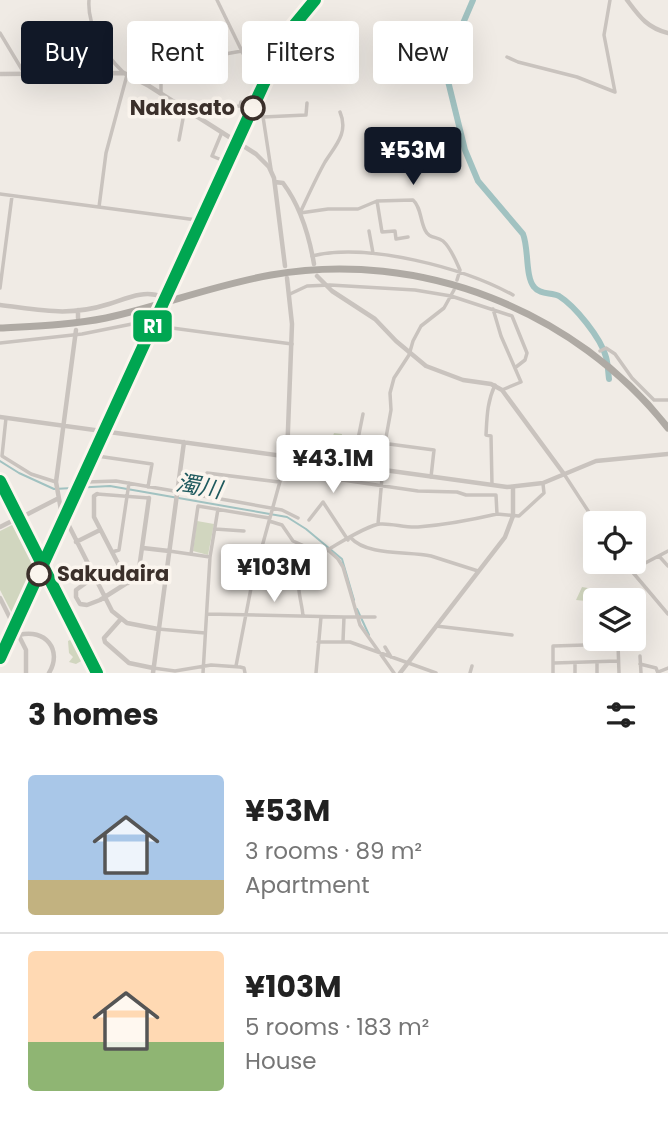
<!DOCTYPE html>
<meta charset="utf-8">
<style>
body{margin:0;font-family:Poppins,"Noto Sans JP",sans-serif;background:#f2f2f2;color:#222;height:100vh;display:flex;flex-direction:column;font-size:26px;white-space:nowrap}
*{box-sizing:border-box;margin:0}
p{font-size:23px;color:#767676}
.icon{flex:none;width:38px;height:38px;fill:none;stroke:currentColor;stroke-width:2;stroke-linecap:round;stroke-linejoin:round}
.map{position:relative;height:673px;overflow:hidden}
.panel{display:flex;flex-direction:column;background:#fff;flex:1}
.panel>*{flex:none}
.top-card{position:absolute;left:21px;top:21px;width:626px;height:63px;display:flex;gap:14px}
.buttons{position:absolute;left:583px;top:511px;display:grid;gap:14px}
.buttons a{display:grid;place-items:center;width:63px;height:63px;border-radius:7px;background:#fff;box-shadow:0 7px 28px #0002;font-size:35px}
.price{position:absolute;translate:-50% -60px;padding:0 16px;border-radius:7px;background:#fff;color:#222;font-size:23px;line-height:46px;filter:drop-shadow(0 2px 4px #0008)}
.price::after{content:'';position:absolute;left:50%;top:42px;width:21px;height:16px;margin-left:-10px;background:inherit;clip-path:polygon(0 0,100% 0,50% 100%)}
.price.current{background:#111827;color:#fff}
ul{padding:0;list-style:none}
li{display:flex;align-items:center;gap:21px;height:175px;padding:0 28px}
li+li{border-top:2px solid #e0e0e0}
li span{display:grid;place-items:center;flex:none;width:196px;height:140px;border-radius:7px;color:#555}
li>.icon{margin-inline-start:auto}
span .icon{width:84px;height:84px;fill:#fffc;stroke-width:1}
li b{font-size:30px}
h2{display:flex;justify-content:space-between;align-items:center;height:84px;padding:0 28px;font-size:30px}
.chip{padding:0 24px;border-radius:7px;background:#fff;box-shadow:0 7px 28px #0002;font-size:24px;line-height:63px}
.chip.current{background:#111827;color:#fff}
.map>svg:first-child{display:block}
.forest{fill:url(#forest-firs)}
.green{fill:#d1d6bf}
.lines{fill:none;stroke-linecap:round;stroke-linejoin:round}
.stream{stroke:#a1c2c1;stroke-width:2}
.river{stroke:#a1c2c1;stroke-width:6}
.minor{stroke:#c9c3be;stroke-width:3.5}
.tertiary{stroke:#c9c3be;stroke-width:4.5}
.motorway{stroke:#afaaa4;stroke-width:7}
.rail-1-casing{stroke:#fbf5ee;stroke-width:18}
.rail-1{stroke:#00a651;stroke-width:12}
.stop-dot{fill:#fbf5ee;stroke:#3b302b;stroke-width:3.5}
.labels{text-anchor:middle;stroke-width:7;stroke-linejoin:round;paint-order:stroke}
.stop-label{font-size:21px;font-weight:bold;fill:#3b302b;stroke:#fbf5ee;text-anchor:end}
.water-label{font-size:23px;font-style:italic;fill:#1f5a5e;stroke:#fbf5ee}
.line-badge{stroke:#fbf5ee;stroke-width:2.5}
.badge-label{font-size:19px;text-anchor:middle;font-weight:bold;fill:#fff}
</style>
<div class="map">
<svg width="668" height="673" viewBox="0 0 668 673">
<defs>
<pattern id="forest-firs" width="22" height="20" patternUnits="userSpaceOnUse" patternTransform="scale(1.75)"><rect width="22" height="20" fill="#d1d6bf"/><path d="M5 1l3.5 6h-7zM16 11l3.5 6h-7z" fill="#b4b8a4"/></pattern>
</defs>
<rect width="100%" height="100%" fill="#f0ebe5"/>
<!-- forest -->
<path class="forest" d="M 582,587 L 628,595 L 627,600 L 595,600 L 595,602 L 576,600 Z"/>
<!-- green -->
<path class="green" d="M 334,433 L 342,434 L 340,448 L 319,446 L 321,435 L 333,436 Z
M 197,521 L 214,524 L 208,555 L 193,551 Z
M 14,524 L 36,571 L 14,617 L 0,590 L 0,531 Z
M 72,639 L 83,660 L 76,664 L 69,662 L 73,657 L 69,653 L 68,641 Z"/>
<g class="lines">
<!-- stream -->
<path class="stream" d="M 0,461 L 19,473 L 54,489 L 110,486 L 287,517 L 306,529 L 342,559 L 354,600
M 0,493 L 31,560
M 357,609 L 369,635"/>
<!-- river -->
<path class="river" d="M 473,0 L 446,63 L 446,73 L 465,150 L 478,181 L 523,234 C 529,249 525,276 534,287 C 540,295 551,292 559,296 C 575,306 601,338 606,357 C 608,364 608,371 609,379"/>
<!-- minor -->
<path class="minor" d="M 89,0 C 87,26 105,55 123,72
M 217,0 L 258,84 L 271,169
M 0,33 L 24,73
M 507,57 L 518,62 L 577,77 L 615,92 L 604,35 L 610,0
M 210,70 L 213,54 L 225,54 L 242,51
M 161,93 L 161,82 L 187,78 L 189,56
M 263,117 L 306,115 L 307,103
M 200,118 L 201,107 L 240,106 L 241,102
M 222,132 L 212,156 L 224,161
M 179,140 L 185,108
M 241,144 L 86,479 L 87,482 L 116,481 L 238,502 L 282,510 L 298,518
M 0,194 L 197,220
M 377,201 L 382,232 L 395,231 L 396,239 L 408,237
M 99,207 L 106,153 L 127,75
M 300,213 L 328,209 L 358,209 L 377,201 L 413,200 C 421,207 420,220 425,230 C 429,239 437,236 443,241 C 451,248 456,261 460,270 L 457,280
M 300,213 C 308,196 316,178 325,162 C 335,146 349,133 340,112
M 369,231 L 373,253
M 312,256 C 367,242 464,268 513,295
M 0,288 L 12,196
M 290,294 L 307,286 L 330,285 L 415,290 L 451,296 L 512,316 L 527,353 L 525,360 L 516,367
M 162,297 L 234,139
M 493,309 L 501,336 L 521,382 L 502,390
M 157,326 L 292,344
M 0,343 L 82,334 L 137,323 L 148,326
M 600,351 L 606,348 L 615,354 L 632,378 L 654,400 L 668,400
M 6,418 L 2,456 L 31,474 L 56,482
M 101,430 L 157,307
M 358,439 L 363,414
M 97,456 L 152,464 L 148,487
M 340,464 L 344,438 L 434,450 L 431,477
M 282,474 L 301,478 L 315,476 L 418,491 L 457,492 L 466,495 L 496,495 L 497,514 L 519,516 L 544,493 L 543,484
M 564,474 L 596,523
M 492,485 L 491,436 L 486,435 C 487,417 487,402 495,385
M 97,494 L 149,498
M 204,496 L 207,473 L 279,482
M 309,520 L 323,502 L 348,540
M 269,521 L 282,525 L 293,541 L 320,553
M 378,524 L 385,443 L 391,410 L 390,393 L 394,378 L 409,355 L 413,341 L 421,326 L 444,308 L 454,290
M 215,529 L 244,531
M 351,538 C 367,556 409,551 431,556 C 447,561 462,566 478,571
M 327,549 L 338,559 L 343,567 L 360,625 L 394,673
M 169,551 L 210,557
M 112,552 L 119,550 L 129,483
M 191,554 L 198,506 L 269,518
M 659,556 L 668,566
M 624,562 L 668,614
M 630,571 L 668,551
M 207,614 L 344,617 L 343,641
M 303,616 C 302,602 296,589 300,574 C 304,561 367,525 380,524 C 392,523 405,528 418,527 C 444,525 471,520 497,514
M 344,617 L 375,617
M 436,626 L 512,635
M 158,629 L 205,633
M 318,642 L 350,642 L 436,673
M 385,647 L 391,657
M 640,656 L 641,673
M 597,662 L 597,673
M 554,663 L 618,661
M 575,663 L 575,673
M 640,664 L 656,668 L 658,673
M 236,666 L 252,583 L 287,456
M 153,668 L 175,671 L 211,665 L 240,667 L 244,668 L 245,673
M 658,672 L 668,668
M 203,673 L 210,557 L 218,509
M 316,673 L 321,617
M 470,673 L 472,666
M 553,673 L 553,646 L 618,644 L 619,673"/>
<!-- tertiary -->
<path class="tertiary" d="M 627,0 C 639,16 647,28 668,33
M 0,74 L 124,73 L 149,86 L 256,154 L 269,167 L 274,178 L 285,266
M 275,182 L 283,183 C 301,207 309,235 314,264
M 317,276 L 332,291 L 375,319 L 396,341 L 426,366 L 463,380 L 491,384 L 502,390 L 564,474
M 0,305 C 41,310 68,317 109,304 C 125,299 145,289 162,297
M 78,318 L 78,310
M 76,330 L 56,482 L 61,510 L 112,611 L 127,623 L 158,629
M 0,417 L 507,487 L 543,483 L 596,461 L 668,454
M 287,456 L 292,324 L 287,278
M 97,494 L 94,496 L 94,517 L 128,583
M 22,517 L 57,499
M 0,527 L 12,521
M 76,542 L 100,530
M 143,548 L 169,551
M 94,577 L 76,590 L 76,597 L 80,604 L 87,605 L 100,600 L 138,576 L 149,498
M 0,598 L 26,650 L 26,673
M 120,620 L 104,638 L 105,642 L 129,663 L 153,668
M 19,635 C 45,628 63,650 49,673
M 153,673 L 184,442
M 400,673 L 505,537 L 513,516 L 513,487"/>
<!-- motorway -->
<path class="motorway" d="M 0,328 C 35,326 71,325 106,318 C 161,306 214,285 271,275 C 420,249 575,310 668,428"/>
<!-- rail-1 casing -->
<g class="rail-1-casing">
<path id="rail-1" d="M 0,481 L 97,673
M 0,658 L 277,55 L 291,29 L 315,0"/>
</g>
<!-- rail-1 -->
<use href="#rail-1" class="rail-1"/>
</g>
<!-- markers -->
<g class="stop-dot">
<circle cx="253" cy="108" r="11"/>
<circle cx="39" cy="574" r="11"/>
</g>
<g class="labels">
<!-- stop labels -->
<g class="stop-label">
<text x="235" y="115">Nakasato</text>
<text x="57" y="581" text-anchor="start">Sakudaira</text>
</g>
<!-- water labels -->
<g class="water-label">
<text transform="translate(199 486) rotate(10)" y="8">濁川</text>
</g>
</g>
<rect class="line-badge" x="132" y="309" width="41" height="34" rx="7" fill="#00a651"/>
<g class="badge-label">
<text x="153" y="333">R1</text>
</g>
</svg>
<div class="buttons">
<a><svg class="icon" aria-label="locate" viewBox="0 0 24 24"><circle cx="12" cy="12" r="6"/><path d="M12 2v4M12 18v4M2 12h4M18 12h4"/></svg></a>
<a><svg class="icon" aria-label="layers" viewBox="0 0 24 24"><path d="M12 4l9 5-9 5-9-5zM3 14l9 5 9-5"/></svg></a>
</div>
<b class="price current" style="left:413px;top:187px">¥53M</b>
<b class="price" style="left:333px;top:495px">¥43.1M</b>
<b class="price" style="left:274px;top:604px">¥103M</b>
<div class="top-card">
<a class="chip current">Buy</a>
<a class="chip">Rent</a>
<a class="chip">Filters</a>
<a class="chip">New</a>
</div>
</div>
<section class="panel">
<h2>3 homes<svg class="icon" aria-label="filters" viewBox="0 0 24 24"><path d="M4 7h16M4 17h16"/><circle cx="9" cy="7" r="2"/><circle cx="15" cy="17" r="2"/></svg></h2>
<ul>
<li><span style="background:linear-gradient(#a9c7e8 75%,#c2b280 0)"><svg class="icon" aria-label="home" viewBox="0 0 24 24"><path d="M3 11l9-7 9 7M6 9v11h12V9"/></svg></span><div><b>¥53M</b><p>3 rooms · 89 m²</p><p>Apartment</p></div></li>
<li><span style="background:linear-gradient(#ffd9b3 65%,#8fb573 0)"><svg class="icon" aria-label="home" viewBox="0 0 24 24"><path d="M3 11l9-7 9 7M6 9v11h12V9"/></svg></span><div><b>¥103M</b><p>5 rooms · 183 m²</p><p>House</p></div></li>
</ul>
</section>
